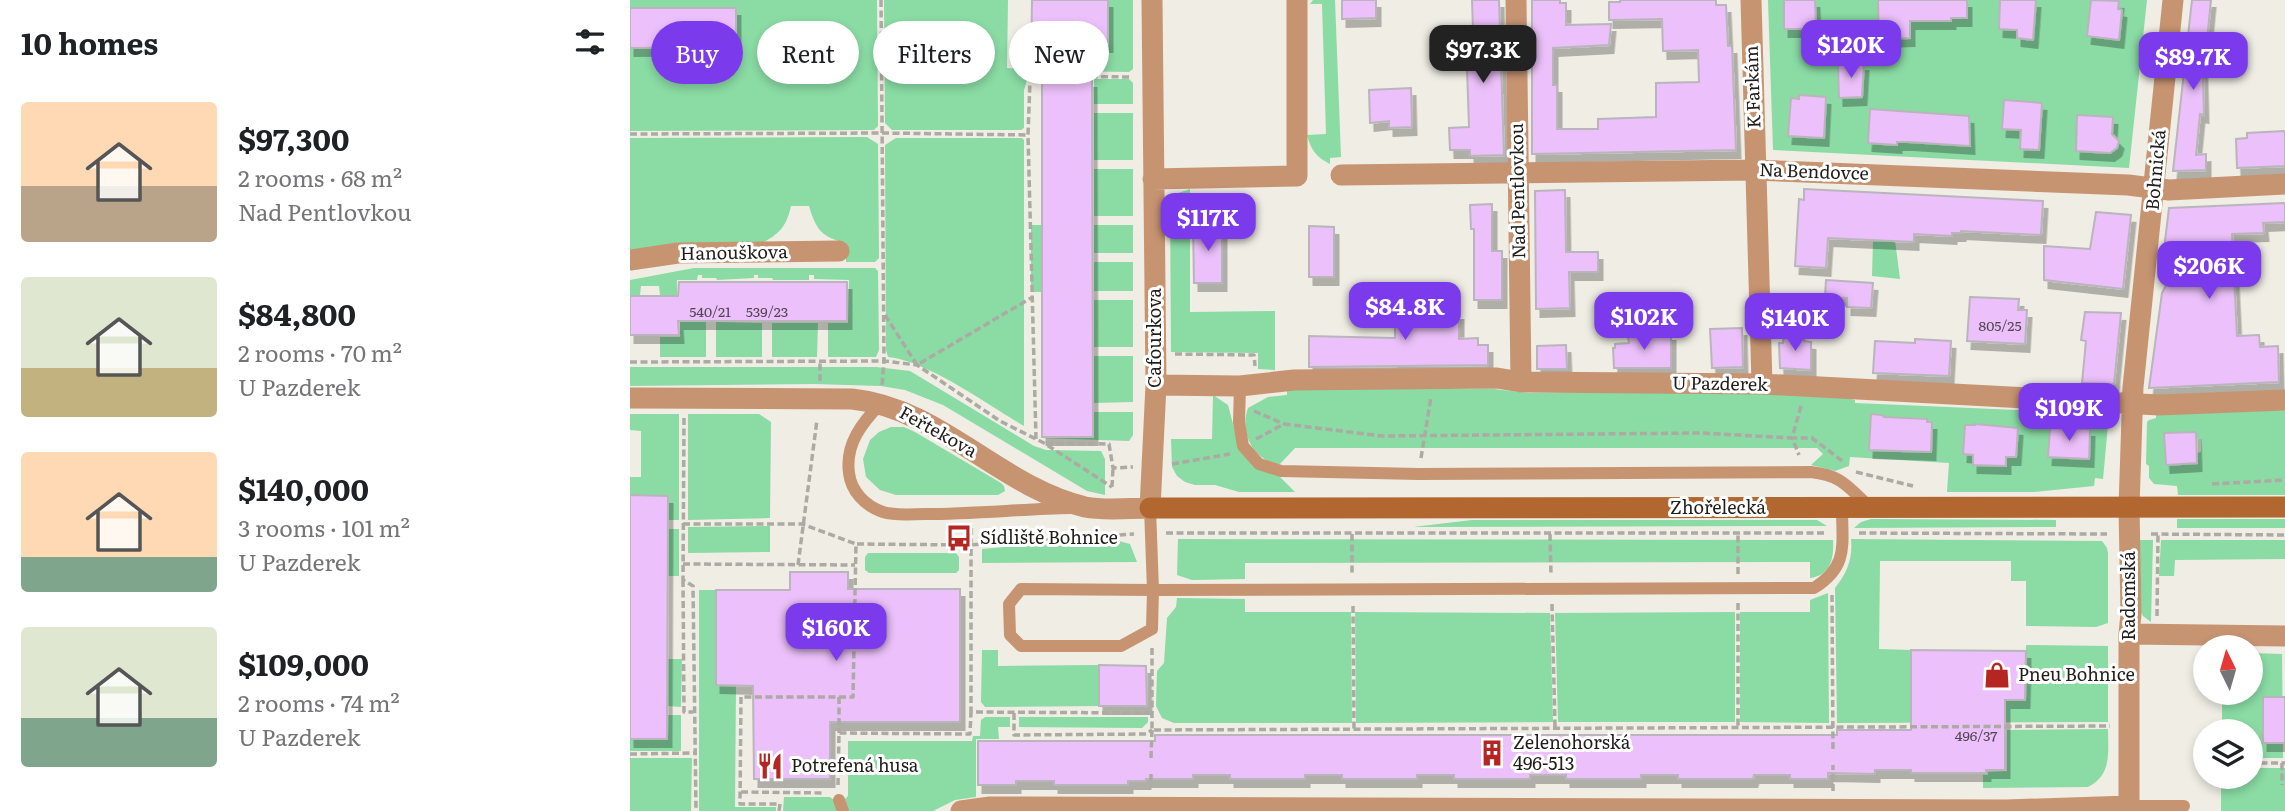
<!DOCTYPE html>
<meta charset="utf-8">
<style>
body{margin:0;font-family:Literata,serif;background:#f6f6f6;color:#202124;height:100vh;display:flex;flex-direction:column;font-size:26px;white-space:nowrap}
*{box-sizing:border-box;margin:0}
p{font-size:23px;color:#757577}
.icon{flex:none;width:38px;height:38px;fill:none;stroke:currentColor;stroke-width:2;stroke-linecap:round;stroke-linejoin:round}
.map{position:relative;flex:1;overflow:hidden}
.sheet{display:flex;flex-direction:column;background:#fff;width:630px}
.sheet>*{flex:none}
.hud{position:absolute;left:21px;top:21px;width:665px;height:63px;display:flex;gap:14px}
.needle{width:46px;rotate:355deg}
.buttons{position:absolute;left:1563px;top:635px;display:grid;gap:14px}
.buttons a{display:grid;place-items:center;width:70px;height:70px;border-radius:50%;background:#fff;box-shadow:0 4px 10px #0003;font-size:35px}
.price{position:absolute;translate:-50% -60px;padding:0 16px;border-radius:14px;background:#7c3aed;color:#fff;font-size:23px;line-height:46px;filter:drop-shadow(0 2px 4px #0008)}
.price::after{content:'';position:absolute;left:50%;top:42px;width:21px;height:16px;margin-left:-10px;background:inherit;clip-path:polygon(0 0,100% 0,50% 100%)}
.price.current{background:#222;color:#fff}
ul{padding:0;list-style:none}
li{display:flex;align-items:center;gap:21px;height:175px;padding:0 21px}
li span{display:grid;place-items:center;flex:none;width:196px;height:140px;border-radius:7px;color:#555}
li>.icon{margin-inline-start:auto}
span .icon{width:84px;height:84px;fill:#fffc;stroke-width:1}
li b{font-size:30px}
h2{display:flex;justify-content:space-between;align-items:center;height:84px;padding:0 21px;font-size:30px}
.pill{padding:0 24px;border-radius:32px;background:#fff;box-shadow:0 4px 10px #0003;font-size:24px;line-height:63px}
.pill.current{background:#7c3aed;color:#fff}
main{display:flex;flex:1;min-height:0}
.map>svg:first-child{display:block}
.green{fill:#8adba4;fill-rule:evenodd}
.building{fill:#ecc0fa;stroke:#bab5bc;stroke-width:2;filter:url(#shadow)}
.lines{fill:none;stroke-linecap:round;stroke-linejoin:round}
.path{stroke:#acaaa3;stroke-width:3.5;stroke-dasharray:7 3.5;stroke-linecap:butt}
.lane{stroke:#c79472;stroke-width:12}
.street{stroke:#c79472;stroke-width:21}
.secondary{stroke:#b1672f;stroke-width:21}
.labels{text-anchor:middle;stroke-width:6;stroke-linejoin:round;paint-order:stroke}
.number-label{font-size:14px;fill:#534754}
.street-label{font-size:18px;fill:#201f1c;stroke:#fff}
.poi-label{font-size:18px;fill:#201f1c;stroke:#fff;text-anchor:start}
</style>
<main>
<section class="sheet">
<h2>10 homes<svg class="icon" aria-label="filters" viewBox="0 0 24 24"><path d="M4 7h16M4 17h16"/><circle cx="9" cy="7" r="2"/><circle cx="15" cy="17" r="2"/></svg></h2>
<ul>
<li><span style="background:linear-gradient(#ffd9b3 60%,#b9a48a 0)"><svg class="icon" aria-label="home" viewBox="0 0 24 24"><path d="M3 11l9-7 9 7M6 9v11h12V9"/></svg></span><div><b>$97,300</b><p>2 rooms · 68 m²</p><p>Nad Pentlovkou</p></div></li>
<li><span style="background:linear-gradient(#dfe7d0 65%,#c2b280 0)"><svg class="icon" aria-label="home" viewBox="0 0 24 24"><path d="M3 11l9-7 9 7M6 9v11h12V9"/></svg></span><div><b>$84,800</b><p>2 rooms · 70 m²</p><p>U Pazderek</p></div></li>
<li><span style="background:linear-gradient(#ffd9b3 75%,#7fa58c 0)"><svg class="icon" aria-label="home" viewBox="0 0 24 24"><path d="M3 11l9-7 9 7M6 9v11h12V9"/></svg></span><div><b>$140,000</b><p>3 rooms · 101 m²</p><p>U Pazderek</p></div></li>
<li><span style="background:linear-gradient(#dfe7d0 65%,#7fa58c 0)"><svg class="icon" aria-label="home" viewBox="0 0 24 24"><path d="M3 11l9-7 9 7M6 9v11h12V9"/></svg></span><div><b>$109,000</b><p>2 rooms · 74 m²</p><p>U Pazderek</p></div></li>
</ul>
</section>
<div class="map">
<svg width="1655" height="811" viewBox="0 0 1655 811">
<defs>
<filter id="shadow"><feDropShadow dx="4.5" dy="8" stdDeviation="0" flood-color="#0004"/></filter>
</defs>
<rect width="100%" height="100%" fill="#efede4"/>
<!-- green -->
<path class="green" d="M 0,0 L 247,0 L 248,126 L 244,130 L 0,131 L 0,48 L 106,47 L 0,8 Z
M 254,0 L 378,0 L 377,68 L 415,71 L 398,77 L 394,90 L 394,128 L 391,130 L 262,130 L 255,123 Z
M 478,0 L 503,0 L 503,69 L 499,72 L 437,71 L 436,44 L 478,44 Z
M 683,0 L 705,0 L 711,157 L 700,158 L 700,164 C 686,157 681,150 677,135 L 696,134 L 692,4 L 680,4 Z
M 1138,0 L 1517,0 L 1499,168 L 1143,150 Z
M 464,79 L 499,79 L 503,83 L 503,104 L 464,104 Z
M 464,113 L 503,113 L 503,160 L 464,160 Z
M 237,137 L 248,144 L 249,258 L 245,262 L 216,262 L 216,243 C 191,237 186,229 179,206 L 161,206 C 157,224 151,233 134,242 L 0,254 L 0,138 Z
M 266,138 L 392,138 L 394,140 L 394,426 C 358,405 298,361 258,357 L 256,350 L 255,145 Z
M 464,169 L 503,169 L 503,216 L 464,216 Z
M 560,189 L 560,312 L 645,311 L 645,370 L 628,369 L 628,353 L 541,352 L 540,201 L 548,193 Z
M 401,225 L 411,225 L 411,292 L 401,292 Z
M 464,225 L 503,225 L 503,253 L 464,253 Z
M 1265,240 L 1270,279 L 1242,276 L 1243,241 Z
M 464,262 L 503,262 L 503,291 L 464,291 Z
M 64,268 L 245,268 L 248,271 L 249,350 L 246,357 L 198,357 L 198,323 L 218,323 L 219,280 L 184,279 L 184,275 L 179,275 L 179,280 L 143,280 L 142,278 L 128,278 L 128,275 L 124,275 L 124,278 L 87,280 L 86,278 L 72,278 L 72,275 L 68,275 L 67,280 L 47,280 L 47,295 L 30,295 L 29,286 L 11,286 L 10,295 L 0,295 L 0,280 Z
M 464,300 L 503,300 L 503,347 L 464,347 Z
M 50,322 L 76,322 L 76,357 L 30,357 L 30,337 L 50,337 Z
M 86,322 L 132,323 L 132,357 L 86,357 Z
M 142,323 L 188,323 L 187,357 L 142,357 Z
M 464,356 L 503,356 L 503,402 L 464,403 Z
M 0,367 L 246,367 L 280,371 L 404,446 L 416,450 L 471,451 L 475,459 L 475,495 L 457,491 L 313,405 L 275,390 L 251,386 L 184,384 L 0,386 Z
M 657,388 L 864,389 L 898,393 L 1094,391 L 1213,397 L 1225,400 L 1225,403 L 1479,414 L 1473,479 L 1465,478 L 1464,486 L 1404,492 L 1317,492 L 1319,463 L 1220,457 L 1219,466 L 1205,471 L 1181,465 L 1193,454 L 1187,448 L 665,448 L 649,465 C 623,459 609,433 618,408 L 638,397 L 657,395 Z
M 583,395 L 598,405 L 608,443 L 649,476 L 665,492 L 609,492 L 585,485 L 565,485 L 555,482 L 547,476 L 542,467 L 541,439 L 582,439 Z
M 1655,405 L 1655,495 L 1548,495 L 1547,486 L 1524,484 L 1519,478 L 1519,466 L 1516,464 L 1517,422 L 1519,420 L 1526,418 L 1526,412 ZM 1566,432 L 1566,439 L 1571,439 L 1571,452 L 1567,453 L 1567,463 L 1536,465 L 1534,433 Z
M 464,412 L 503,412 L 503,435 L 499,441 L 411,438 L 464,438 Z
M 0,414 L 49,414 L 49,520 L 38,520 L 37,496 L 0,495 L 0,477 L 11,477 L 11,431 L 0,430 Z
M 58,414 L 129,414 L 141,422 L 140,518 L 58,520 Z
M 261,427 L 274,427 L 285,432 L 371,483 L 374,486 L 375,491 L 368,495 L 266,495 L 250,490 L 236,477 L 233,459 L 240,440 L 249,432 Z
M 1241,519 L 1426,520 L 1426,527 L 1224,528 L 1231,522 Z
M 1547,519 L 1655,519 L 1655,528 L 1547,528 Z
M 842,520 L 1187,520 L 1197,526 L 783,527 Z
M 140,526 L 140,552 L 58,553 L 58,527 Z
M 37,529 L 49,529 L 49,576 L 38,576 Z
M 478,538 L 500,544 L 507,562 L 352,563 L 352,549 Z
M 548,539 L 1203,540 C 1204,558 1201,575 1180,578 L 1180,562 L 615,563 L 615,579 L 562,580 L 547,575 Z
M 1221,539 L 1472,541 L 1477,548 L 1478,553 L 1478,623 L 1466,627 L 1396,626 L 1396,581 L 1381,581 L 1381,561 L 1250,561 L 1249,649 L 1281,650 L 1281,700 L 1395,700 L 1396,645 L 1478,646 L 1478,722 L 1207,723 L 1205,588 C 1217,573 1223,559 1221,539 Z
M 1507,540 L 1523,540 L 1521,622 L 1513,616 L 1506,603 Z
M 1531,540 L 1655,540 L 1655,559 L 1545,560 L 1544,576 L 1529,576 Z
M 238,553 L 326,553 L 329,557 L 329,570 L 326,573 L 239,573 L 235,570 L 235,557 Z
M 69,590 L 86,590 L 86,685 L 106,685 L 105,807 L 146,807 L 146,811 L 69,811 Z
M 1198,593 L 1199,723 L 1110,722 L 1110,612 L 1180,612 L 1180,600 Z
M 547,598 L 615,599 L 615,612 L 721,612 L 722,723 L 544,723 L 532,718 L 526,706 L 527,671 L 534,663 L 537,618 L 546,607 Z
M 725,612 L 920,613 L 923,722 L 726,723 Z
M 1105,612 L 1105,722 L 928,722 L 925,613 Z
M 352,650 L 368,650 L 368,666 L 469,665 L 469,706 L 355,707 L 351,702 Z
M 1621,653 L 1652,654 L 1653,758 L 1621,758 L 1620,732 L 1592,731 L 1592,693 L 1620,693 Z
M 38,659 L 52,659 L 51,707 L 37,706 Z
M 38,715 L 51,715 L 51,751 L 0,751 L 0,739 L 37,739 Z
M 355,717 L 380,717 L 380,727 L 368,727 L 369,739 L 346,739 L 346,797 L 325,800 L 303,811 L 218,811 L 215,799 L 218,796 L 218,741 L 342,741 L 343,736 L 350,736 L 351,720 Z
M 389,717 L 518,717 L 518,722 L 512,728 L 389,727 Z
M 1478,729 C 1478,753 1482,775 1458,787 L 1353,788 L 1353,775 L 1358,775 L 1358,772 L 1377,771 L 1377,730 Z
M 0,758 L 62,758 L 61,811 L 0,811 Z
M 1621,768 L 1655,768 L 1655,811 L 1591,811 L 1591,777 L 1620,777 Z
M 154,797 L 200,797 L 204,800 L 207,811 L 153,811 Z"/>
<!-- building -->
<path class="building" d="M 402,0 L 478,0 L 478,44 L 436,44 L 437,80 L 462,80 L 463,437 L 412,437 L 412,70 L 401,70 Z
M 712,0 L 746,0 L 746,18 L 712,19 Z
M 842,0 L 869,0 L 874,155 L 840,156 L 840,150 L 820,150 L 819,128 L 839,127 L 836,39 L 840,39 L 840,30 L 843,30 Z
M 902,0 L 930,0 L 930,3 L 936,3 L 936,25 L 981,24 L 979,45 L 923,48 L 923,85 L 927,85 L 927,129 L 968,129 L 968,119 L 1026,117 L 1026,83 L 1069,82 L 1068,50 L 1033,51 L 1032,19 L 979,20 L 979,2 L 990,2 L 990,0 L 1086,0 L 1086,5 L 1096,5 L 1098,46 L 1102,46 L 1106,150 L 902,154 Z
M 1154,0 L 1185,0 L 1186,29 L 1154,29 Z
M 1248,0 L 1337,0 L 1337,18 L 1321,18 L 1321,21 L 1280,21 L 1280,38 L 1249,39 Z
M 1370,0 L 1406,0 L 1403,40 L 1387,38 L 1387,30 L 1369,29 Z
M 1461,0 L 1489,1 L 1488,9 L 1492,10 L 1489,40 L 1457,36 Z
M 1562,0 L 1581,0 L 1577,40 L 1572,40 L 1574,115 L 1570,114 L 1566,155 L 1576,154 L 1576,170 L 1543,171 Z
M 0,8 L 106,8 L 106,47 L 0,48 Z
M 1234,63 L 1232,97 L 1209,98 L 1208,64 Z
M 781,88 L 782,127 L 759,128 L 759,121 L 740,123 L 739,90 Z
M 1169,95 L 1196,97 L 1194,138 L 1158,136 L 1161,98 L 1169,99 Z
M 1374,100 L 1412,103 L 1409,150 L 1390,149 L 1391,130 L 1372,129 Z
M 1240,109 L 1339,116 L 1340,146 L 1278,142 L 1267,142 L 1267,145 L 1238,143 Z
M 1447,115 L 1483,117 L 1482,134 L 1489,141 L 1487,148 L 1480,153 L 1446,151 Z
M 1655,131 L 1655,166 L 1607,168 L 1606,139 L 1617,138 L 1617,133 Z
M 1174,189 L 1413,201 L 1411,235 L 1331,231 L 1331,233 L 1322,233 L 1322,236 L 1284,234 L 1284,242 L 1198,238 L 1196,268 L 1165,266 L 1169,199 L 1174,200 Z
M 935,190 L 936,252 L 968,252 L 968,272 L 939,272 L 940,308 L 906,309 L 905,191 Z
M 1655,203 L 1655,222 L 1633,223 L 1634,233 L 1602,234 L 1607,336 L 1629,335 L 1630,347 L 1648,346 L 1649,382 L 1519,388 L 1532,293 L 1545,268 L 1532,266 L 1539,208 Z
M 862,204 L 862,251 L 872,251 L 872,300 L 844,300 L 844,229 L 841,229 L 840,205 Z
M 1466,212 L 1501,215 L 1493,289 L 1414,280 L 1414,246 L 1460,249 Z
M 563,224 L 592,224 L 592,283 L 564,283 Z
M 679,226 L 704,227 L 704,277 L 679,277 Z
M 1196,280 L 1243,283 L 1241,308 L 1217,307 L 1217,298 L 1195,297 Z
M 49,282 L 217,282 L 217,321 L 48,321 L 49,335 L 0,335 L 0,296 L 48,296 Z
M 811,287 L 812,312 L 829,312 L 829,339 L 848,338 L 848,345 L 858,345 L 858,365 L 679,367 L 679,336 L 765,338 L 765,313 L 791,319 L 791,288 Z
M 1340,297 L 1389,299 L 1388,310 L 1397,310 L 1395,344 L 1337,341 Z
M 1455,312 L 1491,313 L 1484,384 L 1452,383 L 1456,341 L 1451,340 Z
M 1112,328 L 1113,367 L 1082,368 L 1080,329 Z
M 1015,333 L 1041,333 L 1041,368 L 984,368 L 983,348 L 985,348 L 985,344 L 999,343 L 998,337 L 1015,337 Z
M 1154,334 L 1174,335 L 1174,341 L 1181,342 L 1181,370 L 1150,368 L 1149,343 L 1153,343 Z
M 1285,339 L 1321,341 L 1319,376 L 1243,373 L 1245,341 L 1285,343 Z
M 936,345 L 937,369 L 907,369 L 907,346 Z
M 1241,414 L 1252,415 L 1254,417 L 1297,419 L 1297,422 L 1302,422 L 1301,452 L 1239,450 Z
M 1345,424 L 1388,428 L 1386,457 L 1376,457 L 1376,466 L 1343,465 L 1343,455 L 1333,454 L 1335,425 L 1345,425 Z
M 1420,428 L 1460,429 L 1459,459 L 1418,457 Z
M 1566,432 L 1567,463 L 1536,465 L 1534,433 Z
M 0,495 L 38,496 L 37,739 L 0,739 Z
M 160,572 L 218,572 L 218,589 L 330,589 L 330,722 L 200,722 L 200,779 L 124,779 L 123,686 L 86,685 L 86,590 L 160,590 Z
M 1281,650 L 1396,651 L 1395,700 L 1375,700 L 1375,770 L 1356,770 L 1356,773 L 1281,773 L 1281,770 L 1245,770 L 1245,774 L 1198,773 L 1198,779 L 1160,779 L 1160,775 L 1124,775 L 1123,779 L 1048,779 L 1048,775 L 1011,775 L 1011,779 L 936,779 L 936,775 L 900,775 L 900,779 L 824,779 L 824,775 L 787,775 L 787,779 L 712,779 L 712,775 L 675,775 L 675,779 L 600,779 L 600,775 L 563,775 L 563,779 L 516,779 L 516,781 L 498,781 L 498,785 L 424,785 L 424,781 L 386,781 L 386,785 L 348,785 L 348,741 L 525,741 L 525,735 L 1207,735 L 1207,730 L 1281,730 Z
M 469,665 L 516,666 L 517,706 L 469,706 Z
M 1633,697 L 1655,697 L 1655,743 L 1633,743 Z"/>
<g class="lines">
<!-- path -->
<path class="path" d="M 251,0 L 254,361 L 252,386
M 0,134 L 253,133 L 398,135
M 255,315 L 287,365 L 401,298
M 545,354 L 624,355 L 625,366
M 0,362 L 254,361 L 287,365 L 370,421 L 414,443 L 482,487
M 190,381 L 190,362
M 1171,406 L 1162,438 L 1182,438 L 1215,463
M 624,411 L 654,424
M 54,418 L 53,580 L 63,586 L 66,811
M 406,439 L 398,135 L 400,81 L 409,76 L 502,77
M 626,439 L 654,424 L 752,436 L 1071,433 L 1162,438 L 1169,455
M 416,443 L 479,444 L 483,468 L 503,467
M 791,458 L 801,397
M 542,464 L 600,454
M 1226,472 L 1283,486
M 1582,484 L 1655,480
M 482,487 L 483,468
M 53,524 L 172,524 L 226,544
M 341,528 L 341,712 L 522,713
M 536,533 L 1197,533
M 1229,533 L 1477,534
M 722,534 L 722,574
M 920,534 L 921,575
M 1521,534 L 1655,535
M 53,564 L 225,565
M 168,565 L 187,420
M 1108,574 L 1108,533
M 53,580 L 54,712 L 63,712
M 1202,595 L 1203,749
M 1108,603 L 1108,727
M 922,604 L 925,727
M 723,606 L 724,729
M 1527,616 L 1528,534
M 522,648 L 522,730 L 1480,726
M 209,697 L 223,697 L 226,544 L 340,545 L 504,534
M 384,713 L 384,735 L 516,734 L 522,730
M 0,754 L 65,753
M 521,758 L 522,730
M 1620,763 L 1655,763
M 1652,763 L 1652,785
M 521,774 L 521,786
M 208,785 L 209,733 L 340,734 L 341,712
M 1203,791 L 1203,765
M 111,792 L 195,793
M 149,811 L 150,804 L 110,804 L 111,697 L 209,697 L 209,733"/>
<!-- lane -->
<path class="lane" d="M 610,386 L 609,422 L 613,446 L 629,464 L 651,471 L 789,474 L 1181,472 C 1214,476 1217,487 1240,507
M 251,403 C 232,423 215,444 219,473 C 221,491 235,506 253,512 C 266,516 282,514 295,514 C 344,514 392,509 441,508
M 520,508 L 523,590 L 1184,588 C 1219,566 1212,545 1212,508
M 391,589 L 523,590 L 522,629 L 491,646 L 391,646 L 380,635 L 379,604 Z
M 209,800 L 213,811
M 1499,806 L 1554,806"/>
<!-- street -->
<path class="street" d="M 886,0 L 891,382
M 1121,0 L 1132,384
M 711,175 L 1125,170 L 1498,185 L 1539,190 L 1655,184
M 523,179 L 667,176 L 667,0
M 0,260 L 48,253 L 209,251
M 526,385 L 610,386 L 664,380 L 867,378 L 891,382 L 1132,384 L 1529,405 L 1655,400
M 0,398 L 222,399 C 310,408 370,487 455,507 C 475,511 500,508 520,508 L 526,385 L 522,0
M 1499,634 L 1655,636
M 331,811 L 360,807 L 1376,810 L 1499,806
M 1499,811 L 1499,634 L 1501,614 L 1499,507 L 1503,387 L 1543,0"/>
<!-- secondary -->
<path class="secondary" d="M 520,508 L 1655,507"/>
</g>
<!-- icons -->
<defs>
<g id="bus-bare" transform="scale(2.1)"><path d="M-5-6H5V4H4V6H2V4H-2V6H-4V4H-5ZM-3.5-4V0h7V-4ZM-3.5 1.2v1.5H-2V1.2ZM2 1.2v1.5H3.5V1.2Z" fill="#b52623" stroke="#fff" stroke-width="2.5" paint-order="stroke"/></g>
<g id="shop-bare" transform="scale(2.1)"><path d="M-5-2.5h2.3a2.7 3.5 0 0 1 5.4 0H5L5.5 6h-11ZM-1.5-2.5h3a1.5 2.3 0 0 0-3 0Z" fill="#b52623" stroke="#fff" stroke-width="2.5" paint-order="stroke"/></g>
<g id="building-bare" transform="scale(2.1)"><path d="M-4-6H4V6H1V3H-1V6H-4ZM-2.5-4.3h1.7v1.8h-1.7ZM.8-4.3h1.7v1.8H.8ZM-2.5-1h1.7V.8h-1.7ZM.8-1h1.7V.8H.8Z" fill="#b52623" stroke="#fff" stroke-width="2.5" paint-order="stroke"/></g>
<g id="restaurant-bare" transform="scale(2.1)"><path d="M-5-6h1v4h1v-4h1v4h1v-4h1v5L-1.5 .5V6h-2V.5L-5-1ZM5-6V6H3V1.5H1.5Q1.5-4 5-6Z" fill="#b52623" stroke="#fff" stroke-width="2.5" paint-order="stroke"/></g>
</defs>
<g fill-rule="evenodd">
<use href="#bus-bare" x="329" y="538"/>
<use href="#shop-bare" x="1367" y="675"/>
<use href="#building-bare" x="862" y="753"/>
<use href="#restaurant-bare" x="140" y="766"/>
</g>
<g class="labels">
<!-- number labels -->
<g class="number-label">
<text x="80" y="317">540/21</text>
<text x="137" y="317">539/23</text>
<text x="1370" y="331">805/25</text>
<text x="1346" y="741">496/37</text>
</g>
<!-- street labels -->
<g class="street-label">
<text transform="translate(1123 87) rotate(-92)" y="6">K Farkám</text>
<text transform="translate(1526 170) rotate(-85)" y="6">Bohnická</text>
<text transform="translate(1184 172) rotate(2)" y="6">Na Bendovce</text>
<text transform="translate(888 191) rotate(-91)" y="6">Nad Pentlovkou</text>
<text transform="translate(104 253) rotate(-1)" y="6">Hanouškova</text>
<text transform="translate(525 338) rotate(-90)" y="6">Cafourkova</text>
<text transform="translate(1090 384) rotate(1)" y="6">U Pazderek</text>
<text transform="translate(308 432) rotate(29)" y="6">Feřtekova</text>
<text x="1088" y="514">Zhořelecká</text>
<text transform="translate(1499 596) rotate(-90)" y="6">Radomská</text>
</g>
<!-- poi labels -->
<g class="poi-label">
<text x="350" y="544">Sídliště Bohnice</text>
<text x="1388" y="681">Pneu Bohnice</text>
<text x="883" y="749">Zelenohorská<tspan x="883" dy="21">496-513</tspan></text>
<text x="161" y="772">Potrefená husa</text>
</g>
</g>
</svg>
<div class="buttons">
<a><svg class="needle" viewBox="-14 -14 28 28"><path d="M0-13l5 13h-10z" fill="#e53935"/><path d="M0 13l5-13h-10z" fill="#757577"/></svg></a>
<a><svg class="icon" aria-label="layers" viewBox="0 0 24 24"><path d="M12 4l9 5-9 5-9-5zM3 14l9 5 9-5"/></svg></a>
</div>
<b class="price" style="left:1221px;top:80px">$120K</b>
<b class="price current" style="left:853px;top:85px">$97.3K</b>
<b class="price" style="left:1563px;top:92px">$89.7K</b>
<b class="price" style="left:578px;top:253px">$117K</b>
<b class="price" style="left:1579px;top:301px">$206K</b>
<b class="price" style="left:775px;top:342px">$84.8K</b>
<b class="price" style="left:1014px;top:352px">$102K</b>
<b class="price" style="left:1165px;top:353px">$140K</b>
<b class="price" style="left:1439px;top:443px">$109K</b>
<b class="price" style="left:206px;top:663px">$160K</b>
<div class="hud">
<a class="pill current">Buy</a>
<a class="pill">Rent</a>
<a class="pill">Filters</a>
<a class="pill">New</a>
</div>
</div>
</main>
